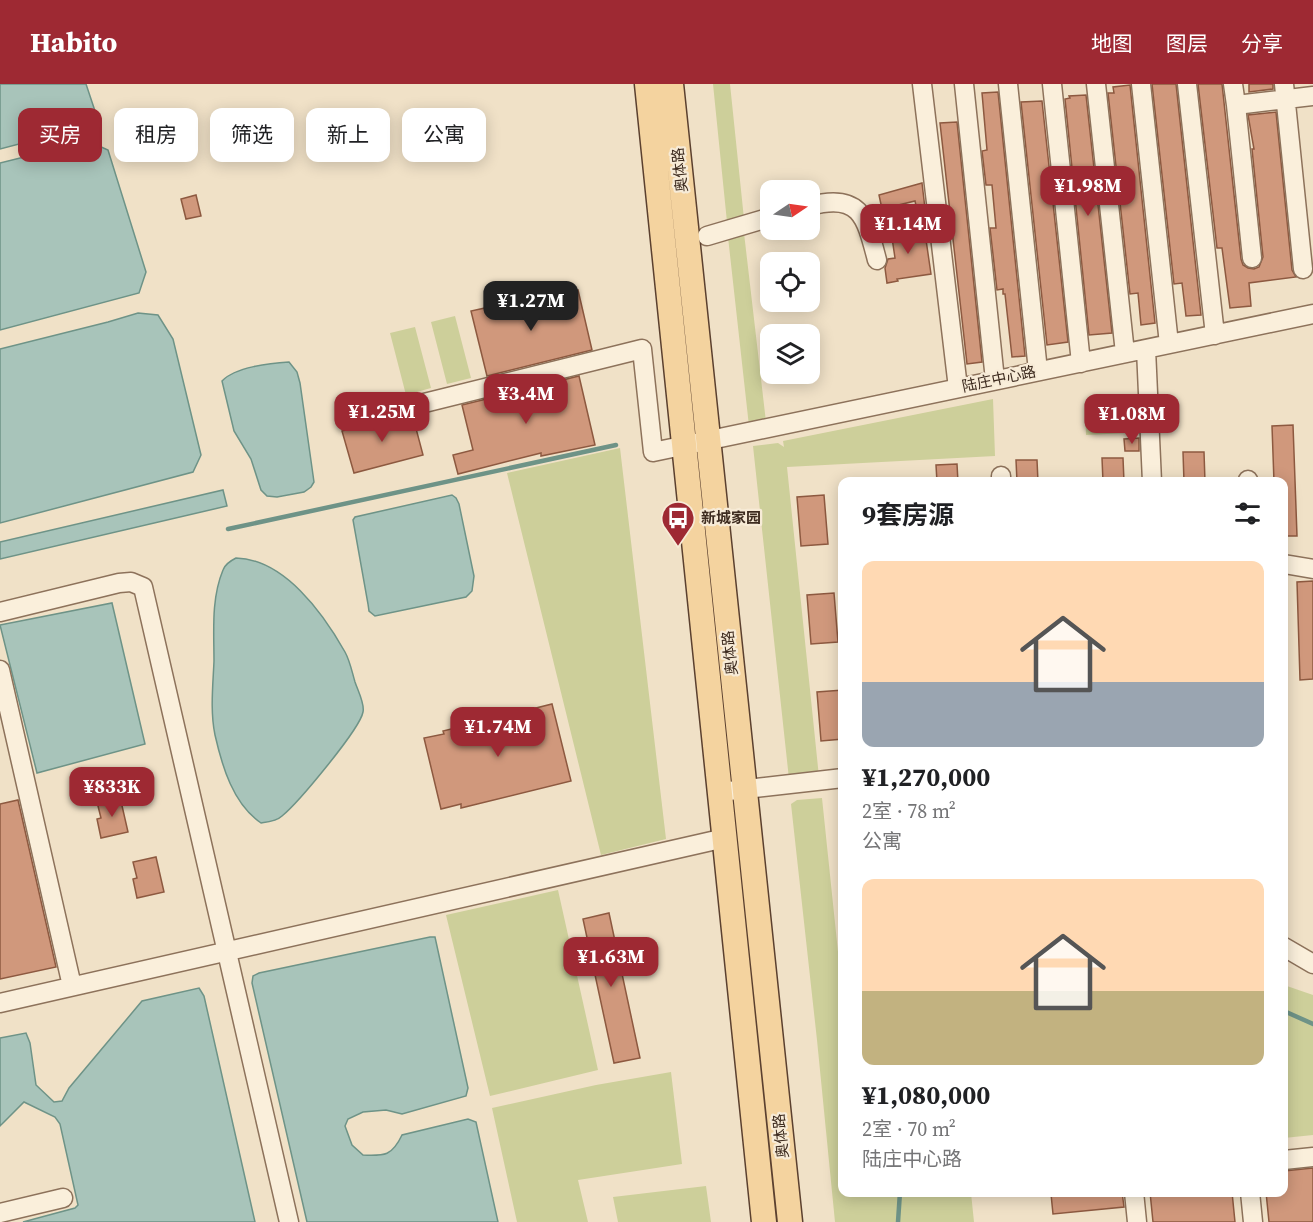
<!DOCTYPE html>
<html lang="zh">
<meta charset="utf-8">
<style>
body{margin:0;font-family:"Source Serif 4","Noto Sans SC",serif;background:#f2f2f2;color:#202124;height:100vh;display:flex;flex-direction:column;font-size:22px;white-space:nowrap}
*{box-sizing:border-box;margin:0}
p{font-size:20px;color:#757577}
.icon{flex:none;width:33px;height:33px;fill:none;stroke:currentColor;stroke-width:2;stroke-linecap:round;stroke-linejoin:round}
.map{position:relative;flex:1;overflow:hidden}
.side{position:absolute;left:838px;top:393px;width:450px;height:720px;display:flex;flex-direction:column;background:#fff;border-radius:12px;box-shadow:0 3px 15px #0003}
.side>*{flex:none}
.banner{position:absolute;left:18px;top:24px;width:570px;height:54px;display:flex;gap:12px}
.needle{width:39px;rotate:77deg}
.controls{position:absolute;left:760px;top:96px;display:grid;gap:12px}
.controls a{display:grid;place-items:center;width:60px;height:60px;border-radius:12px;background:#fff;box-shadow:0 3px 15px #0003;font-size:30px}
.price{position:absolute;translate:-50% -51px;padding:0 14px;border-radius:12px;background:#9e2933;color:#fff;font-size:20px;line-height:39px;filter:drop-shadow(0 2px 3px #0008)}
.price::after{content:'';position:absolute;left:50%;top:36px;width:18px;height:14px;margin-left:-9px;background:inherit;clip-path:polygon(0 0,100% 0,50% 100%)}
.price.active{background:#222;color:#fff}
ul{padding:0;list-style:none}
li{display:grid;align-content:center;gap:12px;height:318px;padding:0 24px}
li span{display:grid;place-items:center;height:186px;border-radius:12px;color:#555}
li>.icon{margin-inline-start:auto}
span .icon{width:108px;height:108px;fill:#fffc;stroke-width:1}
li b{font-size:26px}
h2{display:flex;justify-content:space-between;align-items:center;height:72px;padding:0 24px;font-size:26px}
.pill{padding:0 21px;border-radius:12px;background:#fff;box-shadow:0 3px 15px #0003;font-size:21px;line-height:54px}
.pill.active{background:#9e2933;color:#fff}
header{display:flex;align-items:center;gap:36px;box-sizing:border-box;height:84px;padding:0 30px;background:#9e2933;color:#fff}
header strong{font-size:28px}
nav{display:flex;gap:33px;margin-inline-start:auto;font-size:21px}
.map>svg:first-child{display:block}
.green{fill:#cdcf9a}
.water{fill:#a8c4ba;stroke:#6e9387;stroke-width:1.5}
.lines{fill:none;stroke-linecap:round;stroke-linejoin:round}
.stream{stroke:#6e9387;stroke-width:4.5}
.building{fill:#d0987c;stroke:#8d5940;stroke-width:1.5}
.minor-casing{stroke:#8d725b;stroke-width:21}
.major-casing{stroke:#5b402f;stroke-width:27}
.minor{stroke:#faefdb;stroke-width:18}
.major{stroke:#f4d39f;stroke-width:24}
.labels{text-anchor:middle;stroke-width:4.5;stroke-linejoin:round;paint-order:stroke}
.street-label{font-size:15px;fill:#3d2b1f;stroke:#f7ebd7}
.poi-label{font-size:15px;font-weight:bold;fill:#3d2b1f;stroke:#f7ebd7;text-anchor:start}
</style>
<header>
<strong>Habito</strong>
<nav><a>地图</a><a>图层</a><a>分享</a></nav>
</header>
<div class="map">
<svg width="1313" height="1138" viewBox="0 0 1313 1138">
<rect width="100%" height="100%" fill="#f0e1c7"/>
<!-- green -->
<path class="green" d="M 713,0 L 730,0 L 744,135 L 727,138 Z
M 744,149 L 766,338 L 749,342 L 728,153 Z
M 455,232 L 471,294 L 447,300 L 431,238 Z
M 415,243 L 431,304 L 406,311 L 390,249 Z
M 993,315 L 995,372 L 787,383 L 819,693 L 789,695 L 753,362 L 778,359 L 784,363 L 783,357 Z
M 1127,321 L 1128,349 L 1086,351 L 1085,323 Z
M 620,364 L 666,755 L 601,771 L 507,389 Z
M 822,714 L 843,916 L 843,1108 L 971,1109 L 974,1138 L 835,1138 L 817,956 L 791,720 L 797,716 Z
M 558,806 L 598,986 L 490,1012 L 446,831 Z
M 1284,901 L 1313,911 L 1313,1051 L 1284,1054 Z
M 671,988 L 682,1080 L 578,1096 L 588,1138 L 517,1138 L 492,1024 L 596,1001 Z
M 706,1102 L 711,1138 L 618,1138 L 613,1113 Z"/>
<!-- water -->
<path class="water" d="M 0,0 L 86,0 L 99,39 L 0,65 Z
M 88,57 L 108,66 L 146,188 L 139,209 L 0,246 L 0,79 Z
M 138,229 L 158,231 L 173,255 L 201,371 L 193,388 L 0,439 L 0,265 L 108,238 Z
M 289,278 L 297,288 L 300,299 L 314,398 L 311,403 L 304,408 L 277,413 L 267,412 L 261,406 L 251,375 L 234,347 L 222,297 C 235,283 271,279 289,278 Z
M 223,406 L 227,422 L 0,475 L 0,458 Z
M 452,411 L 456,414 L 459,420 L 474,492 L 472,507 L 466,513 L 375,532 L 369,527 L 368,520 L 353,436 L 355,433 Z
M 236,474 C 284,475 323,529 345,568 C 350,577 352,588 355,598 C 358,607 365,620 363,628 C 360,645 298,719 282,732 C 277,737 268,738 261,739 C 233,720 222,682 215,651 C 210,627 213,601 214,577 C 214,547 211,515 223,486 C 225,480 230,477 236,474 Z
M 112,519 L 145,660 L 37,689 L 0,541 Z
M 430,853 L 435,853 L 468,1004 L 466,1012 L 402,1030 L 386,1026 L 363,1028 L 348,1035 L 345,1042 L 352,1061 L 363,1071 C 385,1072 392,1072 402,1051 L 468,1035 L 476,1038 L 498,1138 L 307,1138 L 252,899 L 253,892 L 259,889 Z
M 199,904 L 204,912 L 255,1138 L 23,1138 L 75,1124 L 78,1121 L 60,1040 L 55,1033 L 24,1018 L 0,1042 L 0,954 L 26,949 L 30,959 L 36,1001 L 54,1018 L 62,1017 L 69,1004 L 142,917 Z"/>
<g class="lines">
<!-- stream -->
<path class="stream" d="M 228,445 L 616,361
M 1284,927 L 1313,940
M 898,1138 L 900,1108"/>
</g>
<!-- building -->
<path class="building" d="M 1152,0 L 1176,0 L 1201,231 L 1186,232 L 1182,199 L 1174,200 Z
M 1198,0 L 1222,0 L 1241,175 L 1243,181 L 1248,184 L 1254,185 L 1259,183 L 1263,173 L 1252,65 L 1254,65 L 1248,31 L 1276,28 L 1292,186 L 1296,193 L 1249,199 L 1251,222 L 1230,224 L 1222,164 L 1217,164 Z
M 1249,0 L 1273,0 L 1273,5 L 1249,8 Z
M 1130,1 L 1155,239 L 1141,241 L 1138,209 L 1130,210 L 1108,9 L 1114,9 L 1113,3 Z
M 998,8 L 1025,272 L 1012,273 L 1005,210 L 1003,210 L 1003,205 L 997,206 L 990,144 L 996,144 L 992,101 L 986,101 L 982,67 L 987,66 L 982,9 Z
M 1086,11 L 1112,249 L 1089,251 L 1065,15 L 1070,14 L 1069,12 Z
M 1042,17 L 1068,258 L 1047,261 L 1021,18 Z
M 957,38 L 982,278 L 967,280 L 940,39 Z
M 922,99 L 926,133 L 919,135 L 915,117 L 882,125 L 879,111 Z
M 196,111 L 201,132 L 186,135 L 181,115 Z
M 924,142 L 931,190 L 897,195 L 898,197 L 887,199 L 885,184 L 888,175 L 895,174 L 891,147 Z
M 578,206 L 592,266 L 487,292 L 471,227 L 494,222 L 495,225 Z
M 579,292 L 595,361 L 541,372 L 541,369 L 458,390 L 453,371 L 473,366 L 462,321 Z
M 396,332 L 401,335 L 413,333 L 423,371 L 354,389 L 342,347 Z
M 1293,341 L 1297,452 L 1284,452 L 1284,398 L 1274,398 L 1272,342 Z
M 1139,354 L 1139,367 L 1125,367 L 1124,355 Z
M 1183,368 L 1204,368 L 1205,398 L 1184,398 Z
M 1102,374 L 1123,374 L 1124,398 L 1103,398 Z
M 1016,376 L 1037,376 L 1038,398 L 1017,398 Z
M 957,380 L 958,398 L 937,398 L 936,381 Z
M 824,411 L 828,460 L 801,462 L 797,413 Z
M 1313,497 L 1313,595 L 1300,596 L 1297,498 Z
M 834,509 L 838,558 L 811,560 L 807,511 Z
M 843,606 L 843,655 L 821,657 L 817,608 Z
M 552,620 L 571,697 L 461,724 L 461,720 L 441,725 L 424,654 L 444,650 L 443,647 Z
M 120,713 L 128,748 L 101,754 L 97,735 L 101,734 L 97,718 Z
M 18,716 L 56,883 L 0,895 L 0,720 Z
M 156,773 L 164,808 L 137,814 L 133,795 L 137,794 L 133,778 Z
M 609,829 L 640,974 L 614,979 L 583,835 Z
M 1313,1084 L 1313,1138 L 1269,1138 L 1266,1108 L 1284,1108 L 1284,1087 Z
M 1064,1108 L 1122,1108 L 1124,1123 L 1053,1130 L 1051,1110 Z
M 1150,1108 L 1232,1108 L 1235,1138 L 1153,1138 Z"/>
<g class="lines">
<!-- minor casing -->
<g class="minor-casing">
<path id="minor" d="M 922,0 L 958,304
M 964,0 L 995,296
M 1008,0 L 1038,287
M 1052,0 L 1081,279
M 1096,0 L 1125,269
M 1141,0 L 1169,260
M 1187,0 L 1215,251
M 1233,0 L 1236,21 L 1313,12
M 1284,0 L 1303,185
M 1236,21 L 1252,174
M 810,122 C 861,108 866,134 877,176
M 707,152 L 771,133
M 1146,265 L 1152,398
M 404,324 L 642,265 L 653,368 L 1313,230
M 1001,392 L 1001,398
M 1248,396 L 1248,398
M 1284,480 L 1313,485
M 0,528 L 119,499 L 131,498 L 143,503 L 289,1138
M 0,586 L 72,902
M 720,708 L 843,694
M 1284,863 L 1313,880
M 0,919 L 725,754
M 1284,1076 L 1313,1073
M 1134,1108 L 1137,1138
M 1250,1108 L 1253,1138
M 0,1129 L 63,1114"/>
</g>
<!-- major casing -->
<g class="major-casing">
<path id="major" d="M 647,0 L 764,1138
M 671,0 L 790,1138"/>
</g>
<!-- minor -->
<use href="#minor" class="minor"/>
<!-- major -->
<use href="#major" class="major"/>
</g>
<!-- icons -->
<defs>
<g id="bus-pin" transform="scale(1.725)"><path d="M0 17L-7.5 6A9.5 9.5 0 1 1 7.5 6Z" fill="#9e2933" stroke="#f7ebd7"/><path d="M-5-6H5V4H4V6H2V4H-2V6H-4V4H-5ZM-3.5-4V0h7V-4ZM-3.5 1.2v1.5H-2V1.2ZM2 1.2v1.5H3.5V1.2Z" fill="#fff"/></g>
</defs>
<g fill-rule="evenodd">
<use href="#bus-pin" x="678" y="434"/>
</g>
<g class="labels">
<!-- street labels -->
<g class="street-label">
<text transform="translate(680 86) rotate(-96)" y="5">奥体路</text>
<text transform="translate(999 295) rotate(-12)" y="5">陆庄中心路</text>
<text transform="translate(730 569) rotate(-96)" y="5">奥体路</text>
<text transform="translate(781 1052) rotate(-96)" y="5">奥体路</text>
</g>
<!-- poi labels -->
<g class="poi-label">
<text x="701" y="439">新城家园</text>
</g>
</g>
</svg>
<div class="controls">
<a><svg class="needle" viewBox="-14 -14 28 28"><path d="M0-13l5 13h-10z" fill="#e53935"/><path d="M0 13l5-13h-10z" fill="#757577"/></svg></a>
<a><svg class="icon" aria-label="locate" viewBox="0 0 24 24"><circle cx="12" cy="12" r="6"/><path d="M12 2v4M12 18v4M2 12h4M18 12h4"/></svg></a>
<a><svg class="icon" aria-label="layers" viewBox="0 0 24 24"><path d="M12 4l9 5-9 5-9-5zM3 14l9 5 9-5"/></svg></a>
</div>
<b class="price" style="left:1088px;top:133px">¥1.98M</b>
<b class="price" style="left:908px;top:171px">¥1.14M</b>
<b class="price active" style="left:531px;top:248px">¥1.27M</b>
<b class="price" style="left:526px;top:341px">¥3.4M</b>
<b class="price" style="left:382px;top:359px">¥1.25M</b>
<b class="price" style="left:1132px;top:361px">¥1.08M</b>
<b class="price" style="left:498px;top:674px">¥1.74M</b>
<b class="price" style="left:112px;top:734px">¥833K</b>
<b class="price" style="left:611px;top:904px">¥1.63M</b>
<div class="banner">
<a class="pill active">买房</a>
<a class="pill">租房</a>
<a class="pill">筛选</a>
<a class="pill">新上</a>
<a class="pill">公寓</a>
</div>
<section class="side">
<h2>9套房源<svg class="icon" aria-label="filters" viewBox="0 0 24 24"><path d="M4 7h16M4 17h16"/><circle cx="9" cy="7" r="2"/><circle cx="15" cy="17" r="2"/></svg></h2>
<ul>
<li><span style="background:linear-gradient(#ffd9b3 65%,#9aa5b1 0)"><svg class="icon" aria-label="home" viewBox="0 0 24 24"><path d="M3 11l9-7 9 7M6 9v11h12V9"/></svg></span><div><b>¥1,270,000</b><p>2室 · 78 m²</p><p>公寓</p></div></li>
<li><span style="background:linear-gradient(#ffd9b3 60%,#c2b280 0)"><svg class="icon" aria-label="home" viewBox="0 0 24 24"><path d="M3 11l9-7 9 7M6 9v11h12V9"/></svg></span><div><b>¥1,080,000</b><p>2室 · 70 m²</p><p>陆庄中心路</p></div></li>
</ul>
</section>
</div>
